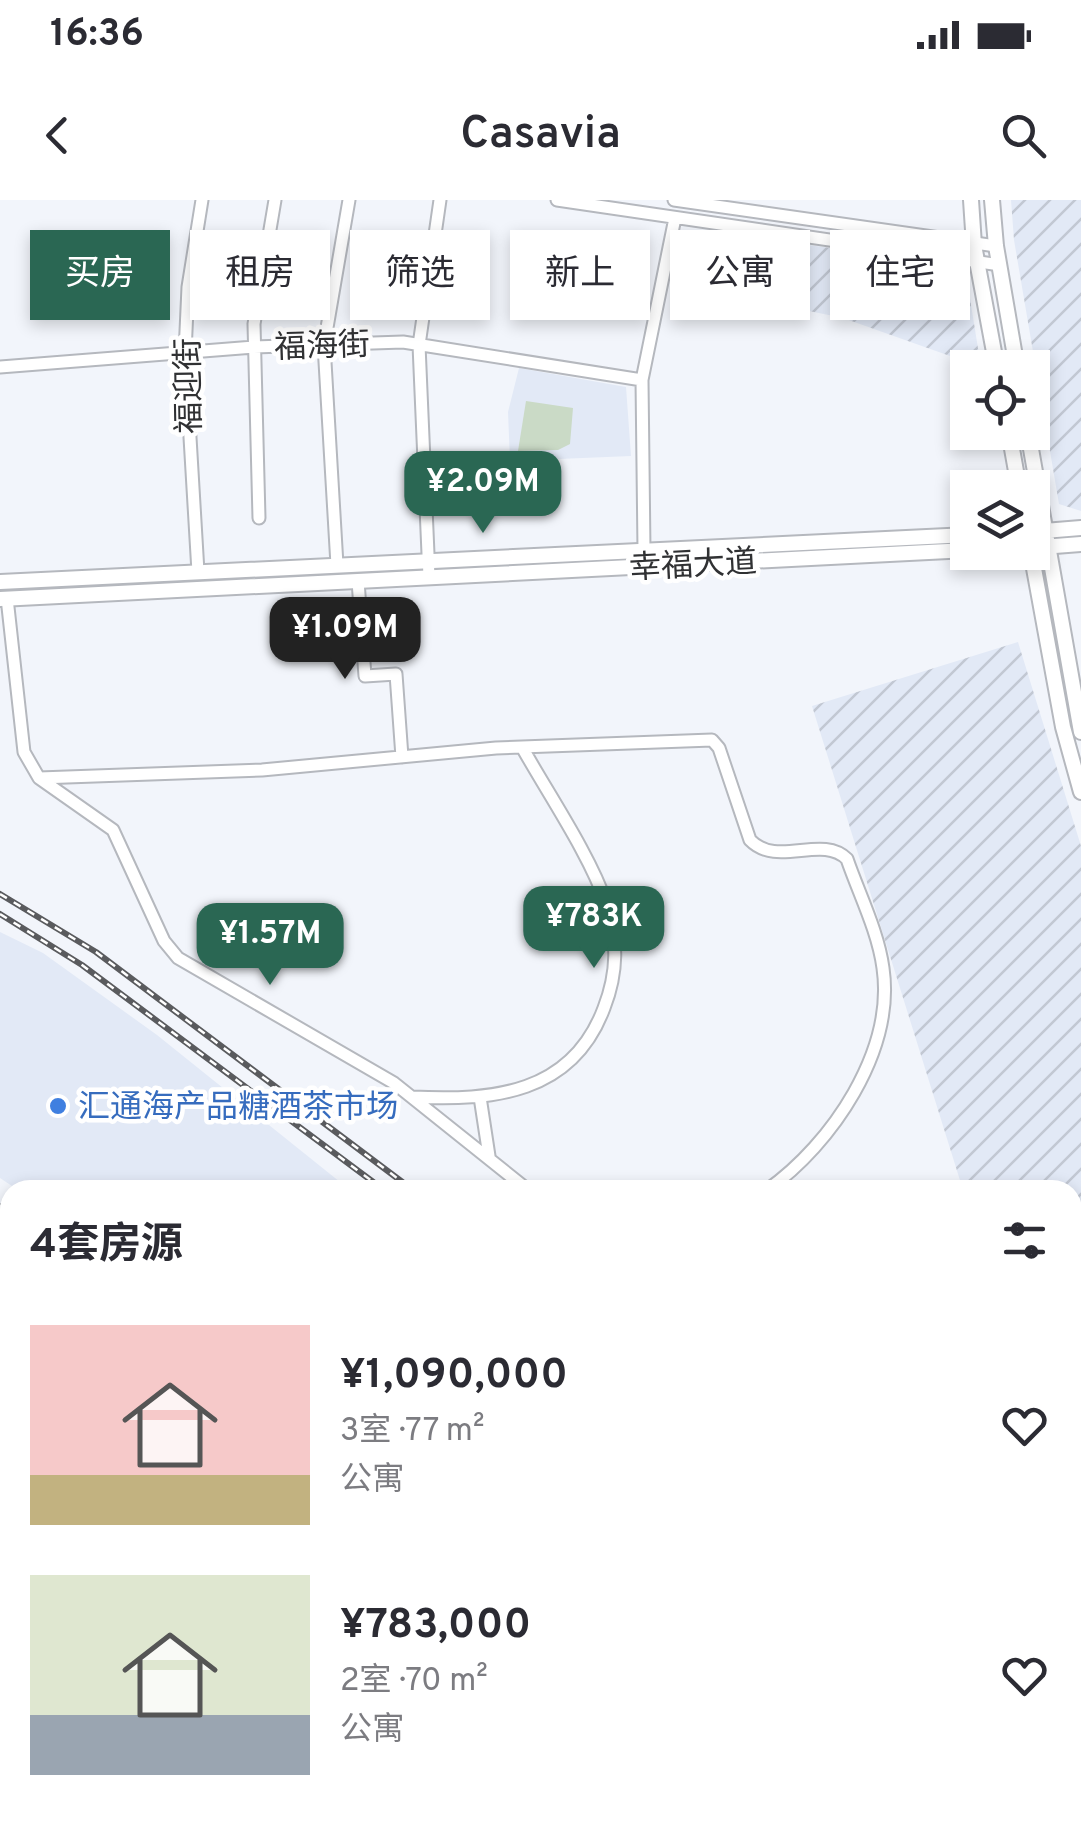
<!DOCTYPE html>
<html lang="zh">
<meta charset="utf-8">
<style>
body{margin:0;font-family:Overpass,"Noto Sans SC",sans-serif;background:#f2f2f3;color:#2b2b33;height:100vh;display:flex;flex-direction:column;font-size:38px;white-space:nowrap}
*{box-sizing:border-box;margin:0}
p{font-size:32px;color:#7c7c81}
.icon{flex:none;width:55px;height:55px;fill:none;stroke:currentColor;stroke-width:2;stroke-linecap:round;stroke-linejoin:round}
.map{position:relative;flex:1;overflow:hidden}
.details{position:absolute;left:0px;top:980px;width:1082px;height:642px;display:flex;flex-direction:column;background:#fff;border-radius:30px 30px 0 0;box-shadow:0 5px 15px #0003}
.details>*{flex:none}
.hud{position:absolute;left:30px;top:30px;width:1022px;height:90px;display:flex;gap:20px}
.controls{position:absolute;left:950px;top:150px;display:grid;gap:20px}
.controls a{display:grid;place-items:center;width:100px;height:100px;border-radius:0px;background:#fff;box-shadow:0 5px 15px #0003;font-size:50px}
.price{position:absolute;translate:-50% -85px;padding:0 22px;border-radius:20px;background:#2a6753;color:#fff;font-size:32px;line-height:65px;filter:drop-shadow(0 2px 5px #0008)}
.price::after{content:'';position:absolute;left:50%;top:60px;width:30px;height:22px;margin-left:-15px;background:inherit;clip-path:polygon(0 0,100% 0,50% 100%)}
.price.active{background:#222;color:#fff}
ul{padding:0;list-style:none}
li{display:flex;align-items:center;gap:30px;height:250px;padding:0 30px}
li span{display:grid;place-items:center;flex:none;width:280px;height:200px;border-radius:0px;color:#555}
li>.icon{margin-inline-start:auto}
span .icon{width:120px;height:120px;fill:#fffc;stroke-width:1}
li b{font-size:42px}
h2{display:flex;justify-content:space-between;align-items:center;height:120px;padding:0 30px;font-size:42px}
.chip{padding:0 35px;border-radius:0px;background:#fff;box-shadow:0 5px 15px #0003;font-size:35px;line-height:90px}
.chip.active{background:#2a6753;color:#fff}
.status{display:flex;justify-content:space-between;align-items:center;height:70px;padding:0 50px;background:#fff;direction:ltr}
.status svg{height:28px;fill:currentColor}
header{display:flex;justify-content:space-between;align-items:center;height:130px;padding:0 30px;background:#fff;font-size:45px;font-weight:600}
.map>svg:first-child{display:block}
.built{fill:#e2e9f6}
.industrial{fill:url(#industrial-furrows)}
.pitch{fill:#cadac6}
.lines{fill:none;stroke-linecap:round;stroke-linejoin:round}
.minor-casing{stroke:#b5b8be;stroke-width:15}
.major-casing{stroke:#b5b8be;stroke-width:18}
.minor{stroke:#fff;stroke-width:11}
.major{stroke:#fff;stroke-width:14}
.rail-casing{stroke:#5a5b5e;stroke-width:6}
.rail{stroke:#fff;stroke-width:2.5;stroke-dasharray:8;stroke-linecap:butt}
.shop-dot{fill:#3f7fe0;stroke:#fff;stroke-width:4}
.labels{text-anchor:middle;stroke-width:9;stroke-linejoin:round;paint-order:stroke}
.street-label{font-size:32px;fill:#303133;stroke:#fff}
.shop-label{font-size:32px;fill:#366cbe;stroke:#fff;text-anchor:start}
</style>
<div class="status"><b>16:36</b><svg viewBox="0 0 49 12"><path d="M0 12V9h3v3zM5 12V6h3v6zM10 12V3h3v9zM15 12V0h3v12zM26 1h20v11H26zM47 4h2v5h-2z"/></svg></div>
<header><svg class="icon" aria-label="back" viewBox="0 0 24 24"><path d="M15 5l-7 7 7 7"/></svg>Casavia<svg class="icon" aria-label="search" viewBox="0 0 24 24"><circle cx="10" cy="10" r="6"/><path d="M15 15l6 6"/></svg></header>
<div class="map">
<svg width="1081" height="1621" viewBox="0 0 1081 1621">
<defs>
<pattern id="industrial-furrows" width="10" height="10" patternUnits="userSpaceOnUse" patternTransform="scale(2.5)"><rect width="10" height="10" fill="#e2e9f6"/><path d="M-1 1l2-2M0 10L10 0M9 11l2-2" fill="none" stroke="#c2c8d3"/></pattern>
</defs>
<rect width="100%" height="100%" fill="#f2f5fb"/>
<!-- built -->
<path class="built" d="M 519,168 L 626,187 L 631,256 L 510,261 L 508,212 Z
M 0,732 L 43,753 L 157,835 L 350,990 L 69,990 L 71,984 L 66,990 L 18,990 L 0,978 Z"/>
<!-- industrial -->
<path class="industrial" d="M 1011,0 L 1081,0 L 1081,311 L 1059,304 L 1014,40 Z
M 758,38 L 931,62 L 951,69 L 968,86 L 981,167 L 843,118 L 747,98 Z
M 1018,442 L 1081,646 L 1081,1025 L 1073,1028 L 1072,990 L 963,990 L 812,506 Z"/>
<!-- pitch -->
<path class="pitch" d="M 526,201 L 573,208 L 570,244 L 558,250 L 518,251 Z"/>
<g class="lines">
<!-- minor casing -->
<g class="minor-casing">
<path id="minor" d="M 557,0 L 1000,65
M 674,0 L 996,46
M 0,167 L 254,147 L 403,142 L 642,180
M 259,318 L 254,124 L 275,0
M 644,350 L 642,180 L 675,18
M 337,365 L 324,145 L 349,0
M 198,372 L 185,153 L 188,87 L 202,0
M 429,377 L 419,145 L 440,0
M 358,381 L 365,476 L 396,474 L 402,557
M 7,398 L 24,552 L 39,578 L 113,630 L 164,741 L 178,758 L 394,883 L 528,990
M 39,578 L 262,570 L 496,548 L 712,540 L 719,548 L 750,640 C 777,668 822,634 847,659 C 859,694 878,731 883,768 C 895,851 832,944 767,990
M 412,897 C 493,901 572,894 604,808 C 618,772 618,740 606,703 C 590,655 547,592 522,547
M 480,897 L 489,956
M 0,1254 L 10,1267
M 0,1459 L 10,1447
M 0,1482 L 10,1491
M 133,1612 L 141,1621
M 284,1612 L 287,1621"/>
</g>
<!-- major casing -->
<g class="major-casing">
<path id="major" d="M 971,0 L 974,45 L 997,168
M 992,0 L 996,46 L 1017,168
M 1009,232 L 1019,288
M 1028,232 L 1081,532
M 1032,332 L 1081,328
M 1042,347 L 1081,344
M 1031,352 L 1063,527 L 1081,592
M 0,382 L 968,335
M 0,399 L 968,350
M 0,1012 L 10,1020
M 0,1035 L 10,1043
M 769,1612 L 780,1621
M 800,1612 L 811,1621"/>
</g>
<!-- minor -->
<use href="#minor" class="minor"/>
<!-- major -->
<use href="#major" class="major"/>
<!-- rail casing -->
<g class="rail-casing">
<path id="rail" d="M 0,694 L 96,752 L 413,990
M 0,714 L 82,765 L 384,990
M 1072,1499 L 1081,1506
M 893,1612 L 906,1621"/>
</g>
<!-- rail -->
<use href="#rail" class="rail"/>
</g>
<!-- markers -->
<circle class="shop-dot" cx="58" cy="906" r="10"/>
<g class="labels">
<!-- street labels -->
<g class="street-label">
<text transform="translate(322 145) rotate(-2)" y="11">福海街</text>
<text transform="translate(188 186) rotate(-91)" y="11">福迎街</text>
<text transform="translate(693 364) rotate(-3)" y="11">幸福大道</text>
</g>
<!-- shop labels -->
<g class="shop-label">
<text x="78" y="917">汇通海产品糖酒茶市场</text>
</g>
</g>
</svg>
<div class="controls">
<a><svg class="icon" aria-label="locate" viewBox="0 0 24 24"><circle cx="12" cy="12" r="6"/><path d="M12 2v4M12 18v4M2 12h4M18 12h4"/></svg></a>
<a><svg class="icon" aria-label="layers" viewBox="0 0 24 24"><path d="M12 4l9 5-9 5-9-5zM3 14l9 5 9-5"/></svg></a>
</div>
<b class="price" style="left:483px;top:336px">¥2.09M</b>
<b class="price active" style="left:345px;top:482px">¥1.09M</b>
<b class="price" style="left:594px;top:771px">¥783K</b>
<b class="price" style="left:270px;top:788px">¥1.57M</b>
<div class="hud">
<a class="chip active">买房</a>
<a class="chip">租房</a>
<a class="chip">筛选</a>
<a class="chip">新上</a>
<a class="chip">公寓</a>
<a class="chip">住宅</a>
</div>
<section class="details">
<h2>4套房源<svg class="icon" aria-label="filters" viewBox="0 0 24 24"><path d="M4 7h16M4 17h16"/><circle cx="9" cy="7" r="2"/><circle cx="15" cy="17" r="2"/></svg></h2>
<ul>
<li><span style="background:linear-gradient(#f6c9c9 75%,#c2b280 0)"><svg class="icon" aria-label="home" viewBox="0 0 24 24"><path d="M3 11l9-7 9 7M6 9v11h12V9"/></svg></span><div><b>¥1,090,000</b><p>3室 · 77 m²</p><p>公寓</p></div><svg class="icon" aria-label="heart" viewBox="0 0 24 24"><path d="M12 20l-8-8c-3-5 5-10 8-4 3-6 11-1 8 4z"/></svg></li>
<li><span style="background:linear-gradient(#dfe7d0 70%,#9aa5b1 0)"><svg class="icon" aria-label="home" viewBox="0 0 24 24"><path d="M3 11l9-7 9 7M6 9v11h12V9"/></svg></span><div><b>¥783,000</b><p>2室 · 70 m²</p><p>公寓</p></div><svg class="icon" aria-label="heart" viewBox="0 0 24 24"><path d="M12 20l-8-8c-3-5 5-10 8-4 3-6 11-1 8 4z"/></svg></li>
</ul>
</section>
</div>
